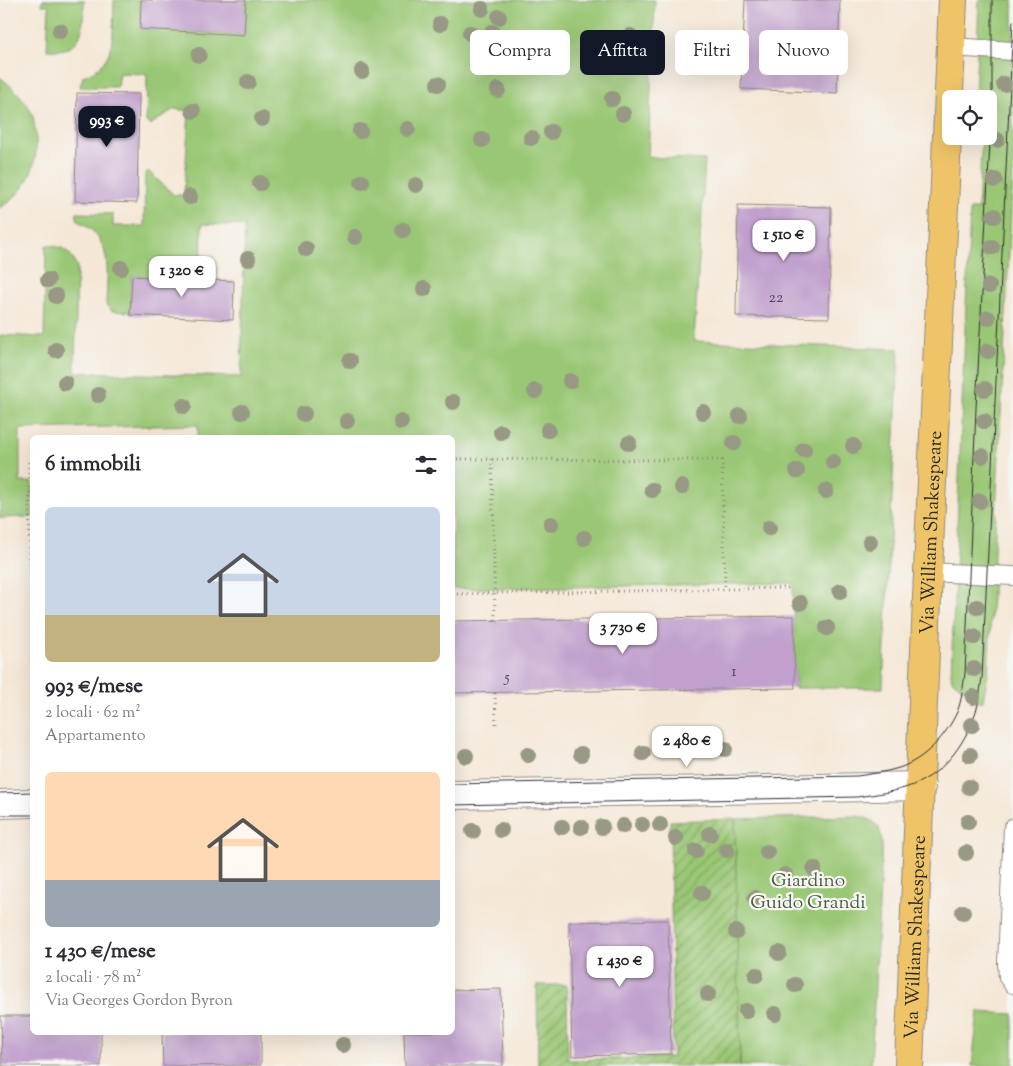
<!DOCTYPE html>
<html lang="it">
<meta charset="utf-8">
<style>
body{margin:0;font-family:"Sorts Mill Goudy",serif;background:#f7f7f7;color:#2b2b33;height:100vh;display:flex;flex-direction:column;font-size:19px;white-space:nowrap}
*{box-sizing:border-box;margin:0}
p{font-size:16px;color:#7c7c81}
.icon{flex:none;width:28px;height:28px;fill:none;stroke:currentColor;stroke-width:2;stroke-linecap:round;stroke-linejoin:round}
.map{position:relative;flex:1;overflow:hidden}
.side{position:absolute;left:30px;top:435px;width:425px;height:600px;display:flex;flex-direction:column;background:#fff;border-radius:8px;box-shadow:0 5px 20px #0002}
.side>*{flex:none}
.banner{position:absolute;left:470px;top:30px;width:468px;height:45px;display:flex;gap:10px}
.controls{position:absolute;left:942px;top:90px;display:grid;gap:10px}
.controls a{display:grid;place-items:center;width:55px;height:55px;border-radius:8px;background:#fff;box-shadow:0 5px 20px #0002;font-size:25px}
.price{position:absolute;translate:-50% -42px;padding:0 11px;border-radius:10px;background:#fff;color:#222;font-size:16px;line-height:32px;filter:drop-shadow(0 1px 2px #0008)}
.price::after{content:'';position:absolute;left:50%;top:30px;width:15px;height:11px;margin-left:-8px;background:inherit;clip-path:polygon(0 0,100% 0,50% 100%)}
.price.current{background:#111827;color:#fff}
ul{padding:0;list-style:none}
li{display:grid;align-content:center;gap:10px;height:265px;padding:0 15px}
li span{display:grid;place-items:center;height:155px;border-radius:8px;color:#555}
li>.icon{margin-inline-start:auto}
span .icon{width:90px;height:90px;fill:#fffc;stroke-width:1}
li b{font-size:21px}
h2{display:flex;justify-content:space-between;align-items:center;height:60px;padding:0 15px;font-size:21px}
.pill{padding:0 18px;border-radius:8px;background:#fff;box-shadow:0 5px 20px #0002;font-size:18px;line-height:45px}
.pill.current{background:#111827;color:#fff}
.map>svg:first-child{display:block}
.green{fill:#9ac774;stroke:#627950}
.garden{fill:url(#garden-furrows);stroke:#627950}
.building{fill:#c1a0cd}
.lines{fill:none;stroke-linecap:round;stroke-linejoin:round}
.service-casing{stroke:#908980;stroke-width:20}
.minor-casing{stroke:#908980;stroke-width:30}
.primary-casing{stroke:#908980;stroke-width:30}
.path{stroke:#908980;stroke-width:3;stroke-dasharray:1 4;stroke-linecap:butt}
.service{stroke:#fff;stroke-width:18}
.minor{stroke:#fff;stroke-width:28}
.primary{stroke:#efc469;stroke-width:28}
.tram{stroke:#2b2b2b;stroke-width:1}
.tree{fill:#989984}
.labels{text-anchor:middle;stroke-width:4.5;stroke-linejoin:round;paint-order:stroke}
.number-label{font-size:16px;fill:#504854}
.street-label{font-size:19px;fill:#2b2b2b;stroke:#f6f6f2}
.park-label{font-size:19px;fill:#4c5a41;stroke:#f6f6f2}
</style>
<div class="map">
<svg width="1013" height="1066" viewBox="0 0 1013 1066">
<defs>
<pattern id="garden-furrows" width="10" height="10" patternUnits="userSpaceOnUse" patternTransform="scale(1.25)"><rect width="10" height="10" fill="#9ac774"/><path d="M-1 1l2-2M0 10L10 0M9 11l2-2" fill="none" stroke="#7ea25f"/></pattern>
</defs>
<rect width="100%" height="100%" fill="#f6f6f2"/>
<filter id="ink" filterUnits="userSpaceOnUse"><feTurbulence type="fractalNoise" baseFrequency=".02" numOctaves="2"/><feDisplacementMap in="SourceGraphic" scale="10" xChannelSelector="R" yChannelSelector="G"/><feConvolveMatrix kernelMatrix="1 2 1 2 8 2 1 2 1" color-interpolation-filters="sRGB"/></filter>
<filter id="wash" filterUnits="userSpaceOnUse"><feTurbulence type="fractalNoise" baseFrequency=".0096" numOctaves="4" result="noise"/><feDisplacementMap in="SourceGraphic" scale="20" xChannelSelector="R" yChannelSelector="G"/><feGaussianBlur stdDeviation="1.12" result="paint"/><feColorMatrix in="noise" values="0 0 0 0 0 0 0 0 0 0 0 0 0 0 0 0 0 1.4 0 .05"/><feComposite in="paint" operator="in"/></filter>
<g filter="url(#wash)">
<rect width="100%" height="100%" fill="#f5e7d6"/>
<!-- green -->
<path class="green" d="M 42,0 L 84,0 C 83,29 85,53 47,50 L 49,5 L 42,5 Z
M 114,0 L 141,0 L 140,29 L 244,35 L 246,0 L 655,0 L 648,157 L 705,160 L 694,341 L 899,349 L 883,688 L 795,688 L 793,583 L 453,589 L 452,438 L 198,438 L 198,425 L 20,429 L 20,482 L 32,482 L 32,517 L 0,518 L 0,335 L 44,337 L 46,245 C 64,247 69,249 77,267 L 75,372 L 241,377 L 245,226 L 202,224 L 201,280 L 132,276 L 130,312 L 112,311 L 106,305 C 107,271 114,239 78,221 L 76,213 L 113,214 L 113,226 L 144,226 L 145,175 L 148,171 L 174,195 L 184,195 L 189,111 L 174,109 L 150,125 L 146,122 L 147,74 L 119,73 L 117,87 L 80,87 L 83,76 C 119,63 112,32 114,0 Z
M 979,0 L 1013,0 L 1013,172 L 988,673 L 983,701 L 979,702 L 952,680 L 951,675 L 970,209 L 978,209 L 982,136 L 989,136 L 989,99 L 975,99 Z
M 0,77 C 12,87 26,99 32,114 C 34,119 34,125 35,129 C 40,163 29,190 0,208 Z
M 856,816 C 877,819 881,826 882,846 L 871,1066 L 740,1066 L 735,819 Z
M 978,1012 L 1013,1014 L 1013,1066 L 972,1066 Z"/>
<!-- garden -->
<path class="garden" d="M 735,819 L 740,1066 L 538,1066 L 537,985 L 567,985 L 568,1060 L 673,1057 L 670,821 Z"/>
<g id="blocks">
<!-- building -->
<path class="building" d="M 141,0 L 246,0 L 244,35 L 140,29 Z
M 745,0 L 840,0 L 837,93 L 741,89 Z
M 77,93 L 139,94 L 137,203 L 75,201 Z
M 738,205 L 831,207 L 829,318 L 736,316 Z
M 132,276 L 234,281 L 233,320 L 130,315 Z
M 794,616 L 795,688 L 452,693 L 452,621 Z
M 668,920 L 671,1054 L 572,1056 L 569,922 Z
M 501,989 L 503,1066 L 405,1066 L 404,1032 L 452,1032 L 452,990 Z
M 1,1016 L 32,1016 L 32,1032 L 101,1032 L 101,1066 L 2,1066 Z
M 162,1032 L 261,1032 L 261,1065 L 163,1066 Z"/>
</g>
</g>
<g filter="url(#ink)">
<use href="#blocks" fill-opacity="0" stroke="#908980" stroke-width="1"/>
<g class="lines">
<!-- service casing -->
<g class="service-casing">
<path id="service" d="M 951,47 L 1013,51
M 928,572 L 1013,576
M 1013,828 L 1007,963 L 1008,977 L 1013,984"/>
</g>
<!-- minor casing -->
<g class="minor-casing">
<path id="minor" d="M 452,795 L 921,786
M 0,804 L 32,803"/>
</g>
<!-- primary casing -->
<g class="primary-casing">
<g id="primary">
<path id="s1" d="M 909,1066 L 928,572 L 953,0"/>
</g>
</g>
<!-- path -->
<path class="path" d="M 452,459 L 722,460 L 725,588
M 492,459 L 495,621
M 32,460 L 29,460 L 30,562 L 32,562
M 452,594 L 789,588
M 495,693 L 496,728"/>
<!-- service -->
<use href="#service" class="service"/>
<!-- minor -->
<use href="#minor" class="minor"/>
<!-- primary -->
<use href="#primary" class="primary"/>
<!-- tram -->
<path class="tram" d="M 452,784 L 857,776 C 871,774 886,772 899,768 C 925,759 946,736 957,712 C 962,700 963,686 965,674 L 976,408 L 992,104 L 992,0
M 0,793 L 32,792
M 452,805 L 857,797 C 876,794 896,792 913,785 C 946,772 967,741 977,708 C 980,699 980,688 982,678 L 1013,21
M 0,815 L 32,815"/>
</g>
<!-- trees -->
<g class="tree">
<circle cx="482" cy="9" r="8"/>
<circle cx="499" cy="17" r="8"/>
<circle cx="440" cy="24" r="8"/>
<circle cx="60" cy="31" r="8"/>
<circle cx="492" cy="32" r="8"/>
<circle cx="470" cy="33" r="8"/>
<circle cx="630" cy="36" r="8"/>
<circle cx="525" cy="49" r="8"/>
<circle cx="199" cy="55" r="8"/>
<circle cx="628" cy="56" r="8"/>
<circle cx="484" cy="62" r="8"/>
<circle cx="362" cy="71" r="8"/>
<circle cx="248" cy="82" r="8"/>
<circle cx="438" cy="84" r="8"/>
<circle cx="1004" cy="84" r="8"/>
<circle cx="498" cy="90" r="8"/>
<circle cx="612" cy="99" r="8"/>
<circle cx="193" cy="111" r="8"/>
<circle cx="623" cy="114" r="8"/>
<circle cx="262" cy="119" r="8"/>
<circle cx="408" cy="129" r="8"/>
<circle cx="360" cy="131" r="8"/>
<circle cx="551" cy="132" r="8"/>
<circle cx="531" cy="138" r="8"/>
<circle cx="482" cy="140" r="8"/>
<circle cx="997" cy="140" r="8"/>
<circle cx="995" cy="180" r="8"/>
<circle cx="362" cy="182" r="8"/>
<circle cx="260" cy="183" r="8"/>
<circle cx="416" cy="185" r="8"/>
<circle cx="190" cy="197" r="8"/>
<circle cx="994" cy="216" r="8"/>
<circle cx="403" cy="230" r="8"/>
<circle cx="355" cy="237" r="8"/>
<circle cx="992" cy="247" r="8"/>
<circle cx="306" cy="249" r="8"/>
<circle cx="248" cy="259" r="8"/>
<circle cx="121" cy="268" r="8"/>
<circle cx="48" cy="280" r="8"/>
<circle cx="989" cy="286" r="8"/>
<circle cx="424" cy="289" r="8"/>
<circle cx="56" cy="296" r="8"/>
<circle cx="988" cy="318" r="8"/>
<circle cx="56" cy="350" r="8"/>
<circle cx="988" cy="351" r="8"/>
<circle cx="350" cy="361" r="8"/>
<circle cx="570" cy="381" r="8"/>
<circle cx="65" cy="383" r="8"/>
<circle cx="985" cy="389" r="8"/>
<circle cx="535" cy="391" r="8"/>
<circle cx="98" cy="395" r="8"/>
<circle cx="453" cy="402" r="8"/>
<circle cx="184" cy="406" r="8"/>
<circle cx="242" cy="412" r="8"/>
<circle cx="703" cy="412" r="8"/>
<circle cx="304" cy="414" r="8"/>
<circle cx="740" cy="416" r="8"/>
<circle cx="347" cy="421" r="8"/>
<circle cx="984" cy="421" r="8"/>
<circle cx="401" cy="422" r="8"/>
<circle cx="548" cy="430" r="8"/>
<circle cx="501" cy="432" r="8"/>
<circle cx="629" cy="443" r="8"/>
<circle cx="734" cy="443" r="8"/>
<circle cx="853" cy="446" r="8"/>
<circle cx="804" cy="450" r="8"/>
<circle cx="982" cy="456" r="8"/>
<circle cx="833" cy="462" r="8"/>
<circle cx="797" cy="471" r="8"/>
<circle cx="682" cy="487" r="8"/>
<circle cx="652" cy="490" r="8"/>
<circle cx="826" cy="491" r="8"/>
<circle cx="980" cy="501" r="8"/>
<circle cx="551" cy="524" r="8"/>
<circle cx="769" cy="528" r="8"/>
<circle cx="584" cy="538" r="8"/>
<circle cx="870" cy="542" r="8"/>
<circle cx="840" cy="591" r="8"/>
<circle cx="800" cy="603" r="8"/>
<circle cx="977" cy="607" r="8"/>
<circle cx="827" cy="628" r="8"/>
<circle cx="974" cy="637" r="8"/>
<circle cx="974" cy="669" r="8"/>
<circle cx="973" cy="697" r="8"/>
<circle cx="972" cy="725" r="8"/>
<circle cx="725" cy="749" r="8"/>
<circle cx="643" cy="753" r="8"/>
<circle cx="581" cy="754" r="8"/>
<circle cx="528" cy="755" r="8"/>
<circle cx="970" cy="755" r="8"/>
<circle cx="466" cy="756" r="8"/>
<circle cx="969" cy="787" r="8"/>
<circle cx="968" cy="822" r="8"/>
<circle cx="642" cy="825" r="8"/>
<circle cx="660" cy="825" r="8"/>
<circle cx="623" cy="826" r="8"/>
<circle cx="562" cy="827" r="8"/>
<circle cx="581" cy="827" r="8"/>
<circle cx="602" cy="827" r="8"/>
<circle cx="501" cy="830" r="8"/>
<circle cx="473" cy="831" r="8"/>
<circle cx="710" cy="834" r="8"/>
<circle cx="676" cy="838" r="8"/>
<circle cx="727" cy="850" r="8"/>
<circle cx="696" cy="851" r="8"/>
<circle cx="767" cy="852" r="8"/>
<circle cx="966" cy="853" r="8"/>
<circle cx="814" cy="869" r="8"/>
<circle cx="785" cy="875" r="8"/>
<circle cx="702" cy="893" r="8"/>
<circle cx="755" cy="898" r="8"/>
<circle cx="963" cy="912" r="8"/>
<circle cx="736" cy="932" r="8"/>
<circle cx="779" cy="953" r="8"/>
<circle cx="756" cy="975" r="8"/>
<circle cx="795" cy="985" r="8"/>
<circle cx="708" cy="994" r="8"/>
<circle cx="746" cy="1011" r="8"/>
<circle cx="775" cy="1014" r="8"/>
<circle cx="343" cy="1045" r="8"/>
</g>
</g>
<g class="labels">
<!-- number labels -->
<g class="number-label">
<text x="776" y="302">22</text>
<text x="734" y="676">1</text>
<text x="507" y="682">5</text>
</g>
<!-- street labels -->
<g class="street-label">
<text dy="7" stroke="none"><textPath href="#s1" startOffset="534">Via William Shakespeare</textPath></text>
<text dy="7" stroke="none"><textPath href="#s1" startOffset="129">Via William Shakespeare</textPath></text>
</g>
<!-- park labels -->
<g class="park-label">
<text x="808" y="886">Giardino<tspan x="808" dy="22">Guido Grandi</tspan></text>
</g>
</g>
</svg>
<div class="controls">
<a><svg class="icon" aria-label="locate" viewBox="0 0 24 24"><circle cx="12" cy="12" r="6"/><path d="M12 2v4M12 18v4M2 12h4M18 12h4"/></svg></a>
</div>
<b class="price current" style="left:107px;top:148px">993 €</b>
<b class="price" style="left:784px;top:262px">1 510 €</b>
<b class="price" style="left:182px;top:298px">1 320 €</b>
<b class="price" style="left:623px;top:655px">3 730 €</b>
<b class="price" style="left:687px;top:768px">2 480 €</b>
<b class="price" style="left:620px;top:988px">1 430 €</b>
<div class="banner">
<a class="pill">Compra</a>
<a class="pill current">Affitta</a>
<a class="pill">Filtri</a>
<a class="pill">Nuovo</a>
</div>
<section class="side">
<h2>6 immobili<svg class="icon" aria-label="filters" viewBox="0 0 24 24"><path d="M4 7h16M4 17h16"/><circle cx="9" cy="7" r="2"/><circle cx="15" cy="17" r="2"/></svg></h2>
<ul>
<li><span style="background:linear-gradient(#c9d6e8 70%,#c2b280 0)"><svg class="icon" aria-label="home" viewBox="0 0 24 24"><path d="M3 11l9-7 9 7M6 9v11h12V9"/></svg></span><div><b>993 €/mese</b><p>2 locali · 62 m²</p><p>Appartamento</p></div></li>
<li><span style="background:linear-gradient(#ffd9b3 70%,#9aa5b1 0)"><svg class="icon" aria-label="home" viewBox="0 0 24 24"><path d="M3 11l9-7 9 7M6 9v11h12V9"/></svg></span><div><b>1 430 €/mese</b><p>2 locali · 78 m²</p><p>Via Georges Gordon Byron</p></div></li>
</ul>
</section>
</div>
